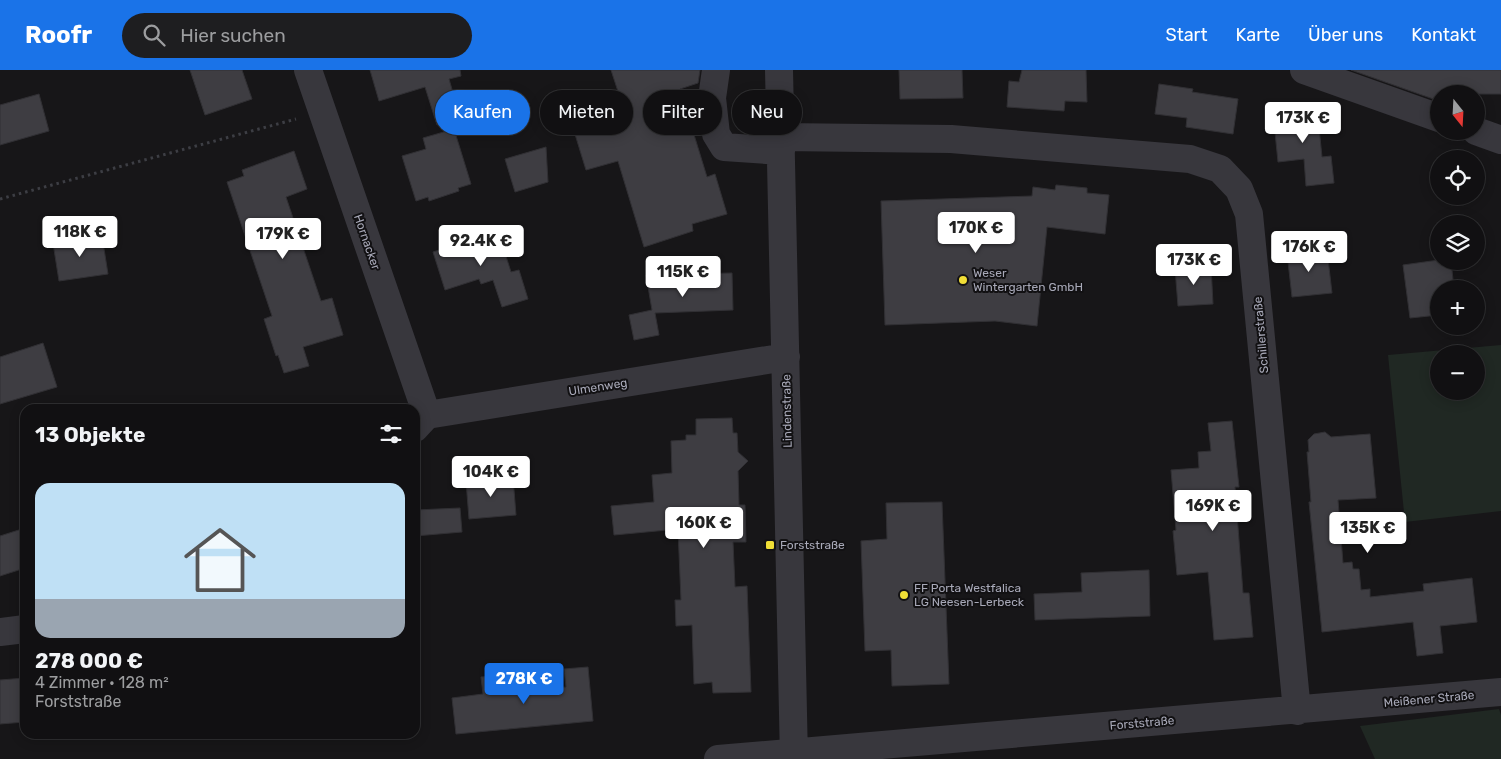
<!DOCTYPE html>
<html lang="de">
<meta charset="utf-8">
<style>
body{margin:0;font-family:Rubik,sans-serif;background:#1e1e20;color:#f1f3f6;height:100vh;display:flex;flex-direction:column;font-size:19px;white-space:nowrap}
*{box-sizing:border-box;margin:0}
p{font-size:16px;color:#9c9d9f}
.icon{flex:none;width:28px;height:28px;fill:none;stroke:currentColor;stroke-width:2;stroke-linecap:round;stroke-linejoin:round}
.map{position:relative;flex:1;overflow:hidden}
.drawer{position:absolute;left:20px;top:334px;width:400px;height:335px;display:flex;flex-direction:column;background:#111012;border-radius:15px;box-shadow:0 2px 12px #0003,0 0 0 1px #303032}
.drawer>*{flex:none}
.top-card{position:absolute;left:435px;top:20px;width:475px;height:45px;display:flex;gap:10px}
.needle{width:32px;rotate:162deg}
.fabs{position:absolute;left:1430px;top:15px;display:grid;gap:10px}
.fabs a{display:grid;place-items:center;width:55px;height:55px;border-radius:50%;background:#111012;box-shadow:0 2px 12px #0003,0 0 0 1px #303032;font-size:25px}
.price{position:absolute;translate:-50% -42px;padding:0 11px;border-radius:5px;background:#fff;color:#222;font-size:16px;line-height:32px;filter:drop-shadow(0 1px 2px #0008)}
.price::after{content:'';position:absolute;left:50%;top:30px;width:15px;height:11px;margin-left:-8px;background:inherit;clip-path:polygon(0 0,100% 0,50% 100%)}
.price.selected{background:#1a73e8;color:#fff}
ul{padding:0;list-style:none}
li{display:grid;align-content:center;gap:10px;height:265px;padding:0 15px}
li+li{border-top:1px solid #303032}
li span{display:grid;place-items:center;height:155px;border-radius:15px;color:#555}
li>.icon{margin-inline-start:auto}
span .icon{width:90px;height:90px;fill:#fffc;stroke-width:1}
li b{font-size:21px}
h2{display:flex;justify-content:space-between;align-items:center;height:60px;padding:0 15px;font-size:21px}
.chip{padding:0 18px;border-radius:22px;background:#111012;box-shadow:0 2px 12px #0003,0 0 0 1px #303032;font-size:18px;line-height:45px}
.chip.selected{background:#1a73e8;color:#fff}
header{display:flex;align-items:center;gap:30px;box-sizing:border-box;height:70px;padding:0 25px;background:#1a73e8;color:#fff}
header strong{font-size:24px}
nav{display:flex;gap:28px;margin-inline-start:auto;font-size:18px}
.search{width:350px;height:45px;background:#1e1e20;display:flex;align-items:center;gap:12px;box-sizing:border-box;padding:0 18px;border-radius:28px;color:#9c9d9f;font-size:19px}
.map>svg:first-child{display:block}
.green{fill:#202823;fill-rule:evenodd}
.building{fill:#3e3d42;stroke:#313034}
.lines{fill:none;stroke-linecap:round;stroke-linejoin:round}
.path{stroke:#3d3e44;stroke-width:3;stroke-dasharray:2.5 4;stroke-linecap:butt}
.minor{stroke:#38373d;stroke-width:28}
.poi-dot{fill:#f0de36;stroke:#121113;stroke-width:2}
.labels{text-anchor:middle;stroke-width:4;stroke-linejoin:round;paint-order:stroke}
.street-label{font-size:12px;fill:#a8a9b8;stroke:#121113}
.poi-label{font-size:12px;fill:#a8a9b8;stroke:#121113;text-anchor:start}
</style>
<header>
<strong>Roofr</strong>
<div class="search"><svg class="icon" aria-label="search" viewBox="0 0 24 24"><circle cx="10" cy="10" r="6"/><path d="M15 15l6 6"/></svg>Hier suchen</div>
<nav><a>Start</a><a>Karte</a><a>Über uns</a><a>Kontakt</a></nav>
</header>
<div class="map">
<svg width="1501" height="689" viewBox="0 0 1501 689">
<rect width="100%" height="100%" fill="#171618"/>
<!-- green -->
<path class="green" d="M 1501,275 L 1501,441 L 1405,452 L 1388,285 ZM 1439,284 L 1476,284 L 1476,321 L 1439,321 Z
M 1499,639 L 1501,645 L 1501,689 L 1375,689 L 1360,656 Z"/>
<!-- building -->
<path class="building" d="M 190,0 L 242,0 L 252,29 L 205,45 Z
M 370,0 L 460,0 L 461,6 L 449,9 L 460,47 L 437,55 L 425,17 L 379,31 Z
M 611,0 L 700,0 L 698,13 L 680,19 L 707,107 L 715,104 L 727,144 L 692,154 L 693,161 L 644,177 L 618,91 L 586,100 L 574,61 L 606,51 L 605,46 L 624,40 Z
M 899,0 L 962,0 L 963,28 L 900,29 Z
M 1022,0 L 1086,0 L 1087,32 L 1065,31 L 1064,41 L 1007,37 L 1009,11 L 1019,12 Z
M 1351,0 L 1501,0 L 1501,24 L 1439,24 L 1439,31 Z
M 1159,14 L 1193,19 L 1192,22 L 1238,29 L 1233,64 L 1186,57 L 1187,48 L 1155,44 Z
M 39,24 L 49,61 L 0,75 L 0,35 Z
M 1317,38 L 1322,87 L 1331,86 L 1334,113 L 1306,116 L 1304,89 L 1278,92 L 1273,42 Z
M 454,59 L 471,114 L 458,118 L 459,121 L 429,131 L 428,127 L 416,131 L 402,86 L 426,79 L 423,68 Z
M 546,77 L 548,112 L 515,122 L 505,89 Z
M 294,81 L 307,119 L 286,127 L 321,231 L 332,228 L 343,265 L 303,277 L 309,296 L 284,303 L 278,285 L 276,286 L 264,249 L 272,246 L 227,112 L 244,106 L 242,100 Z
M 1056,115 L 1087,118 L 1087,123 L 1109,125 L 1105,164 L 1047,157 L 1037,256 L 995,251 L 885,255 L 881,131 L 1032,126 L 1033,117 L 1055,120 Z
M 498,161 L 511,202 L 519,200 L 528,229 L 502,237 L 493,210 L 481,214 L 479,209 L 445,220 L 433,182 Z
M 102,166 L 108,204 L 59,211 L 53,173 Z
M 1327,180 L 1332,223 L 1292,227 L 1287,183 Z
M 1439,190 L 1451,191 L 1454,219 L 1439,219 L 1439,245 L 1410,248 L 1403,195 Z
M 1211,196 L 1213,234 L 1178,236 L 1175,198 Z
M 732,203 L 733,240 L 655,243 L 659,265 L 634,270 L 629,245 L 652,240 L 646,205 Z
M 43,273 L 57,317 L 0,334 L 0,287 Z
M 732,348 L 733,363 L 737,363 L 738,382 L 748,391 L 738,401 L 739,435 L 745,435 L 746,472 L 733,472 L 735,517 L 747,516 L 751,622 L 713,623 L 712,612 L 694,614 L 692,555 L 676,556 L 675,530 L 681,530 L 678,459 L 614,465 L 611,436 L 654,432 L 652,405 L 672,403 L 671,371 L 686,370 L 686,365 L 696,365 L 696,349 Z
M 1232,351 L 1239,417 L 1235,417 L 1243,523 L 1249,523 L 1253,567 L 1214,570 L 1208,502 L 1177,505 L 1173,461 L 1176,460 L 1171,400 L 1199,398 L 1198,382 L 1211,381 L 1208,353 Z
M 1325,362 L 1331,367 L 1370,364 L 1376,428 L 1338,430 L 1343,493 L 1352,492 L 1353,499 L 1359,499 L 1361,520 L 1370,519 L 1370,527 L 1424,521 L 1423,514 L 1472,508 L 1477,552 L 1440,556 L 1443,583 L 1417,586 L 1413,552 L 1322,562 L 1309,432 L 1311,432 L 1307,382 L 1309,382 L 1308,370 L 1314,364 Z
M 513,407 L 516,445 L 469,449 L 466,411 Z
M 942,432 L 949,614 L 892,616 L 891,580 L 865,581 L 861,471 L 887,469 L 886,433 Z
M 460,438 L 462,462 L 415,466 L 415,440 Z
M 25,458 L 25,498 L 0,506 L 0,466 Z
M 1149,500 L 1150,546 L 1035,550 L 1034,524 L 1082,522 L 1081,503 Z
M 588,597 L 593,651 L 456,664 L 452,628 L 483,624 L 481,607 L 505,605 L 506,622 L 566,617 L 564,599 Z
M 25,608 L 25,652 L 0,654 L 0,610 Z"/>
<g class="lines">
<!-- path -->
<path class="path" d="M 0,129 L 296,49"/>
<!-- minor -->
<path class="minor" d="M 308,0 L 427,345
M 716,0 L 712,28 L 716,64 L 724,77 L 781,81
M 779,0 L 794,689
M 1304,0 L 1439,48
M 1476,61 L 1501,70
M 781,67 L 951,69 L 1190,89 L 1220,99 L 1239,119 L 1249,144 L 1297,641
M 415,358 L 427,345 L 786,287
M 0,562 L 25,559
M 718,689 L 1501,622"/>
</g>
<!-- markers -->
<g class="poi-dot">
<circle cx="963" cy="210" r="5"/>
<rect x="765" y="470" width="10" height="10" rx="2.5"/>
<circle cx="904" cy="525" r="5"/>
</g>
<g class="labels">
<!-- street labels -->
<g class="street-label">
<text transform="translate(367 172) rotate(71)" y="4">Hornacker</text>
<text transform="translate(1261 265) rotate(-95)" y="4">Schillerstraße</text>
<text transform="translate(598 317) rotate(-9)" y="4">Ulmenweg</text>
<text transform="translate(787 341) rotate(-91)" y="4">Lindenstraße</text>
<text transform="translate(1429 629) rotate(-5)" y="4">Meißener Straße</text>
<text transform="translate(1142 653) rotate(-5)" y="4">Forststraße</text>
</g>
<!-- poi labels -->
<g class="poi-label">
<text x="973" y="207">Weser<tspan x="973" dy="14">Wintergarten GmbH</tspan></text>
<text x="780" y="479">Forststraße</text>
<text x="914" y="522">FF Porta Westfalica<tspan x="914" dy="14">LG Neesen-Lerbeck</tspan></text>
</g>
</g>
</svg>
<div class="fabs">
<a><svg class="needle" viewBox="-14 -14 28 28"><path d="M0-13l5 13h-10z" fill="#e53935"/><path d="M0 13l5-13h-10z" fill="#9c9d9f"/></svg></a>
<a><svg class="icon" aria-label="locate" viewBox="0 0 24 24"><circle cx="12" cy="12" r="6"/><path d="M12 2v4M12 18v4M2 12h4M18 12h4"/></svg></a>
<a><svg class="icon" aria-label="layers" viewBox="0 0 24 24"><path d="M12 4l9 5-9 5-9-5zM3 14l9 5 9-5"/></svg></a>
<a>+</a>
<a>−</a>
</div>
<b class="price" style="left:1303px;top:74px">173K €</b>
<b class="price" style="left:976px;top:184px">170K €</b>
<b class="price" style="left:80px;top:188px">118K €</b>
<b class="price" style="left:283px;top:190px">179K €</b>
<b class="price" style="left:481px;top:197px">92.4K €</b>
<b class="price" style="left:1309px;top:203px">176K €</b>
<b class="price" style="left:1194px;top:216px">173K €</b>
<b class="price" style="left:683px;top:228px">115K €</b>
<b class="price" style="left:491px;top:428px">104K €</b>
<b class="price" style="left:1213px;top:462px">169K €</b>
<b class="price" style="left:704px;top:479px">160K €</b>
<b class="price" style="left:1368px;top:484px">135K €</b>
<b class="price selected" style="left:524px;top:635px">278K €</b>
<div class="top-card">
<a class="chip selected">Kaufen</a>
<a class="chip">Mieten</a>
<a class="chip">Filter</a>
<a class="chip">Neu</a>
</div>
<section class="drawer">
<h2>13 Objekte<svg class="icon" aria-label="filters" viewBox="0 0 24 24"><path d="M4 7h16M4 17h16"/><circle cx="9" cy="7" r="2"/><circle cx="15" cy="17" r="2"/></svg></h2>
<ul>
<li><span style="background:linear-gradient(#bfe0f5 75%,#9aa5b1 0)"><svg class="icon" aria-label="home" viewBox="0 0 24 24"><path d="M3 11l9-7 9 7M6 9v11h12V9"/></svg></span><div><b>278 000 €</b><p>4 Zimmer · 128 m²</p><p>Forststraße</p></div></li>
</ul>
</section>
</div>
